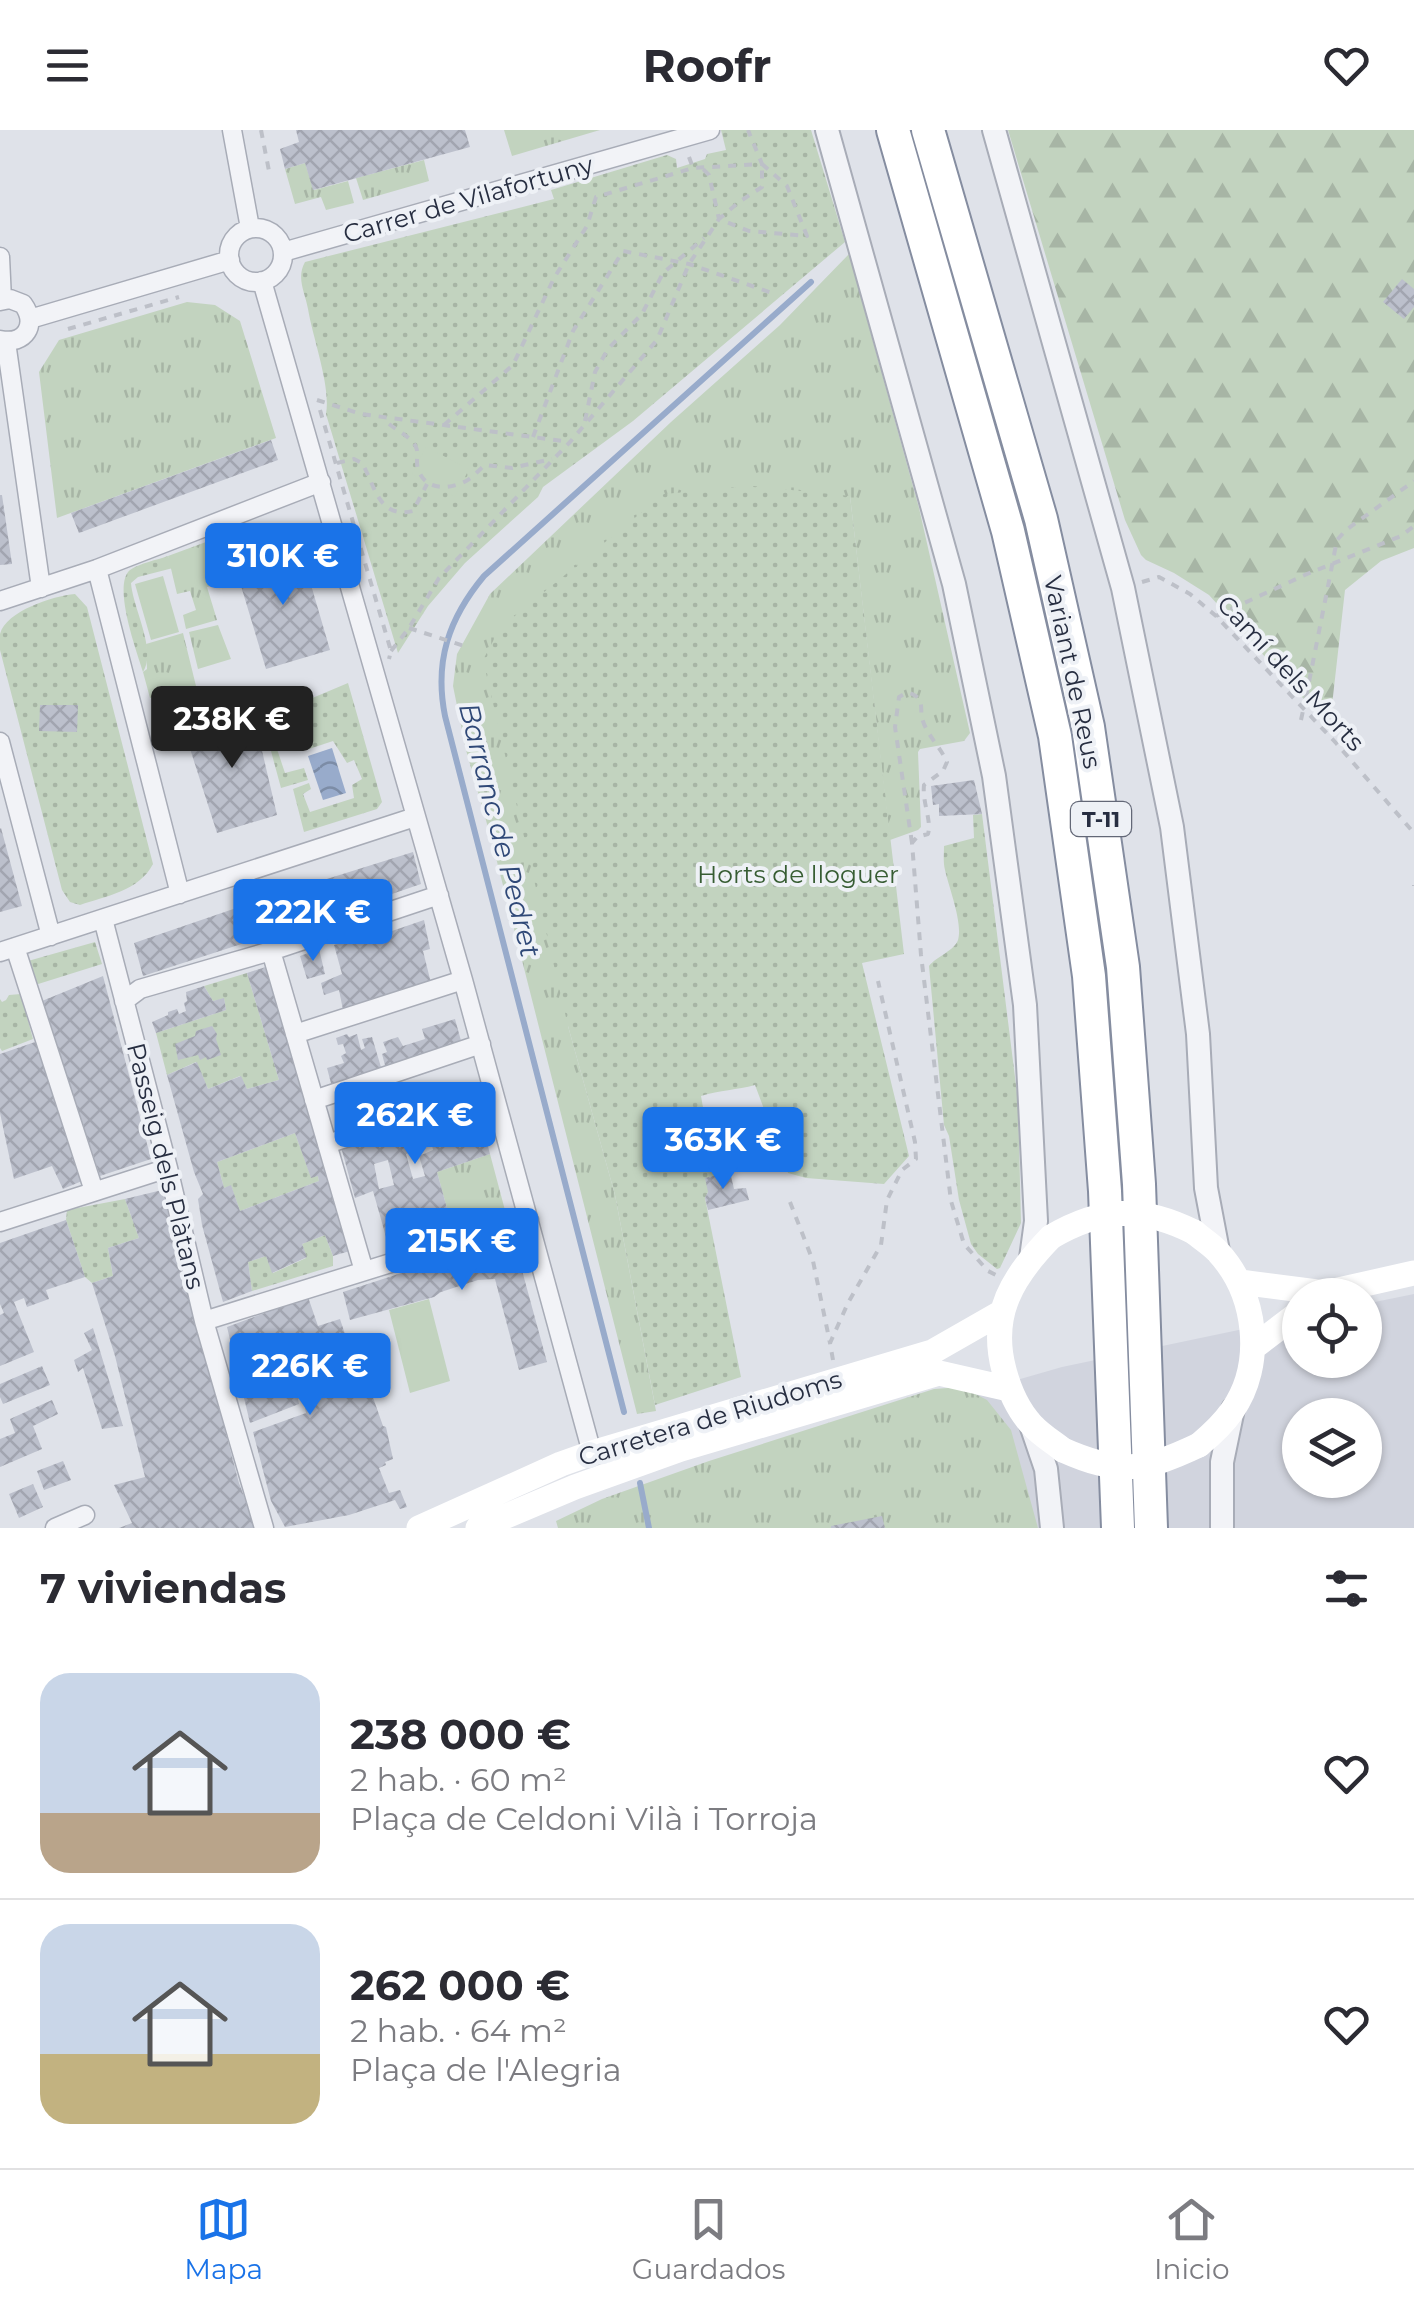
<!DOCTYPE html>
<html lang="es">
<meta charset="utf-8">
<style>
body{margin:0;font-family:Montserrat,sans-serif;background:#f2f2f3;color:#2b2b33;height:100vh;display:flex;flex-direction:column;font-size:38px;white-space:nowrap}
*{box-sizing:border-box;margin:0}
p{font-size:32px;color:#7c7c81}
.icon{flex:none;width:55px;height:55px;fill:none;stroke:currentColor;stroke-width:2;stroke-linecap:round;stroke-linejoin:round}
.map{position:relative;height:1398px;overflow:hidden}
.sheet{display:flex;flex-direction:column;background:#fff;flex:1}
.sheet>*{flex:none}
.controls{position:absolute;left:1282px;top:1148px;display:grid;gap:20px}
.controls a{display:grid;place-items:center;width:100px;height:100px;border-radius:50%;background:#fff;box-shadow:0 2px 8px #0004;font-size:50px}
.price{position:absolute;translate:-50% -85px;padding:0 22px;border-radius:10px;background:#1a73e8;color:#fff;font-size:32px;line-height:65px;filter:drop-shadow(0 2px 5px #0008)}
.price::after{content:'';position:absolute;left:50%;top:60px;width:30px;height:22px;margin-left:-15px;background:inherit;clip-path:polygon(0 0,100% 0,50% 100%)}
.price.active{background:#222;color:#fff}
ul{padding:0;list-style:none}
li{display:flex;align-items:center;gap:30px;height:250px;padding:0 40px}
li+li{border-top:2px solid #e1e1e2}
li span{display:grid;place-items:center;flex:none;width:280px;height:200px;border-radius:30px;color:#555}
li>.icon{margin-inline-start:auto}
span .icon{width:120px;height:120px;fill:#fffc;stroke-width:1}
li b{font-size:42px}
h2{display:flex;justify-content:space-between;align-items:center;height:120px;padding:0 40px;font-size:42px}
header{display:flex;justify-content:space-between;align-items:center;height:130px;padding:0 40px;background:#fff;font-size:45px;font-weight:700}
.dock{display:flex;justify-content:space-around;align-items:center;height:140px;border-top:2px solid #e1e1e2;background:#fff;font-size:28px;color:#7c7c81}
.dock a{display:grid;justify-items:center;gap:5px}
.dock .active{color:#1a73e8}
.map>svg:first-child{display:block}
.built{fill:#d1d4de;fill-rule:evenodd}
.grass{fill:url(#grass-tufts)}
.forest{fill:url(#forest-firs)}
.park{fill:url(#park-dots)}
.pitch{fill:#c2d3bf}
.water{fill:url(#water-waves)}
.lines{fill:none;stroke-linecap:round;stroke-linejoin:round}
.stream{stroke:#98abcb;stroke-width:6}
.building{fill:url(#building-cross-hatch);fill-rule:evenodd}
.minor-casing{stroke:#a8acb7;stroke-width:21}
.tertiary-casing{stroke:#a8acb7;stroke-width:26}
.motorway-casing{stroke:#858da0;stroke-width:36}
.path{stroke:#bdc0c8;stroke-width:4;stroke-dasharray:8 8;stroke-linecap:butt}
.minor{stroke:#f2f3f7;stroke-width:18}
.tertiary{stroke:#f2f3f7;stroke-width:22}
.secondary{stroke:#fff;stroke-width:25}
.motorway{stroke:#fff;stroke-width:32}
.path-bridge{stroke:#bdc0c8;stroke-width:4;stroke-dasharray:8 8;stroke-linecap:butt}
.secondary-bridge{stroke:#fff;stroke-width:25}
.labels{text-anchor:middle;stroke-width:8;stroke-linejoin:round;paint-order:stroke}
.shield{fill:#eef1f6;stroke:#636877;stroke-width:2.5}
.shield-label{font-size:22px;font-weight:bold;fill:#272e41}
.street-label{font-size:25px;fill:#272e41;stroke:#eef1f6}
.park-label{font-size:25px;fill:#375d33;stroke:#eef1f6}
.water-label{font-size:28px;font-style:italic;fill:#2f4877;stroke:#eef1f6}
</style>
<header><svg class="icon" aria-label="menu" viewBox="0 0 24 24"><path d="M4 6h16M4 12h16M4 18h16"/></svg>Roofr<svg class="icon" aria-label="heart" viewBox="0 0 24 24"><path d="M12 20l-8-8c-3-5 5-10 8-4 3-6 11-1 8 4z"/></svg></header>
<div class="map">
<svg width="1414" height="1398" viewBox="0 0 1414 1398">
<defs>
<pattern id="grass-tufts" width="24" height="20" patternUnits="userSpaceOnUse" patternTransform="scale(2.5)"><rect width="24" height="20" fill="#c2d3bf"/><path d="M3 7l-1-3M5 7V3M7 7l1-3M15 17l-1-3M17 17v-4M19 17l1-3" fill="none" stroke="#a7b5a5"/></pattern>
<pattern id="forest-firs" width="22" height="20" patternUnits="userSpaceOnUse" patternTransform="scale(2.5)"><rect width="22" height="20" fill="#c2d3bf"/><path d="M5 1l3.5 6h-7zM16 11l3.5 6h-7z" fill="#a7b5a5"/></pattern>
<pattern id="park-dots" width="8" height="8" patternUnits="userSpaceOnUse" patternTransform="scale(2.5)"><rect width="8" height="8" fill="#c2d3bf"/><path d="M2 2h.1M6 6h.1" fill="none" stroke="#a7b5a5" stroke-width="1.8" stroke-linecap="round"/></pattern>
<pattern id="water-waves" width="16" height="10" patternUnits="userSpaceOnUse" patternTransform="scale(2.5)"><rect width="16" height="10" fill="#98abcb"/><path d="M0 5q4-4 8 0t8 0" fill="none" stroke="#7c8ca6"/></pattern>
<pattern id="building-cross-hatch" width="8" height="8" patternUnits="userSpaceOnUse" patternTransform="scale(2.5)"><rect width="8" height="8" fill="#bcc0cc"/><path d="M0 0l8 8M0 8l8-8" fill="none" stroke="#a2a5b0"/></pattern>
</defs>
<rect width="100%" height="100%" fill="#dfe2e9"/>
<!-- built -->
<path class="built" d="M 1414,1164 L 1414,1398 L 1038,1398 L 978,1265 L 982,1260 L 1062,1237 L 1300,1187 L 1300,1230 L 1365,1230 L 1365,1174 ZM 1300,1285 L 1365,1285 L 1365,1350 L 1300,1350 Z"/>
<!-- grass -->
<path class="grass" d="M 504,0 L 600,0 L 512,26 Z
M 424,30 L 429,51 L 363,70 L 356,48 Z
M 305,33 L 314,60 L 348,51 L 354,73 L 326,80 L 321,67 L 295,74 L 285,39 Z
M 849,124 L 919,378 L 970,603 L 964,611 L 920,619 L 918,622 L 921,697 L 918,700 L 890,710 L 850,366 L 568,896 L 615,1065 L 656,1281 L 637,1284 L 491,708 L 466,620 L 453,556 L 457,524 L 490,464 L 671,292 L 780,195 Z
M 187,172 L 215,175 L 240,191 L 276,308 L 57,388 L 39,242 L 59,210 Z
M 206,412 L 217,455 L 207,457 L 217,490 L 186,499 L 183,485 L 196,480 L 190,461 L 177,464 L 168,426 Z
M 218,495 L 231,529 L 198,539 L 189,502 Z
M 183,503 L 196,556 L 150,568 L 143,542 L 147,539 L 146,514 Z
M 490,1024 L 506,1084 L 451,1093 L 437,1042 Z
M 962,1257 L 987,1270 L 1011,1300 L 1038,1398 L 558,1398 L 556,1391 L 602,1369 L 709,1331 L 934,1259 Z"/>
<!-- forest -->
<path class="forest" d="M 1008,0 L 1414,0 L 1414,418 L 1381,431 L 1345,460 L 1331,584 L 1310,575 L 1296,561 L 1209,465 L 1174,443 L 1146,430 L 1141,425 L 1125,390 Z"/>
<!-- park -->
<path class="park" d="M 721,0 L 811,0 L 845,112 L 633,291 L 543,357 L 538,367 L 465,433 L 428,476 L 398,523 L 326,284 C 331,256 313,209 308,179 C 305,162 296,148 305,132 L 554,69 L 551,60 L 667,25 L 676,29 L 677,38 L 705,29 L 707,24 L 726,20 Z
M 753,356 L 850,366 L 904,824 L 862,833 L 909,1026 L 884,1054 L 806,1048 L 788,1043 L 755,955 C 737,960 720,960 701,966 L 711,1023 L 725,1017 L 730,1042 L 708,1062 L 705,1068 L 741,1247 L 655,1275 L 615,1065 L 568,896 L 483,530 L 500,498 L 664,364 Z
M 168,426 L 173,438 L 138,447 L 131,453 C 133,479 157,520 143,542 C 137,522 112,455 130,440 C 140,433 157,430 168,426 Z
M 75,464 L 87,477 L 153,734 C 139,761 106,766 80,775 L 70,772 L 62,760 L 0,520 C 0,515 0,510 0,504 C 6,481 53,466 75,464 Z
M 348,553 L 382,672 L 377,679 L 304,702 L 293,659 L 309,653 L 311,659 L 303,664 L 310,682 L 354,668 L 352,655 L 362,649 L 354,630 L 347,633 L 333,611 L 306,620 L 298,594 L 312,590 L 310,580 L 295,586 L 291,577 Z
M 279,557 L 286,576 L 265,583 L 266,585 L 287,580 L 296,605 L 275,613 L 285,643 L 304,638 L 308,650 L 281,658 L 262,588 L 257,587 L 254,574 L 248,574 L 246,568 Z
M 982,684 L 1018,971 L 1021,1093 L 1000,1138 L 997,1139 L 978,1124 L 971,1114 L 959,1070 L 949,1006 L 944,995 L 929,836 C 936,827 955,820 958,810 C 963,793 949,758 945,740 C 943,732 944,724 944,716 L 974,708 L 973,685 Z
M 95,812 L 102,834 L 35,855 L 28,831 Z
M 247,843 L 279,950 L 247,959 L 240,946 L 208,959 L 196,932 L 167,945 L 156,903 L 226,880 L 224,869 L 213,871 L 204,856 Z
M 21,864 L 33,909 L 2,921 L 0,918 L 0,869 L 2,872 L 6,870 L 9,865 Z
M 295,1003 L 311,1047 L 318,1046 L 319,1051 L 240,1081 L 231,1056 L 224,1058 L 217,1032 Z
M 125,1069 L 139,1108 L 108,1118 L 113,1146 L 92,1153 L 85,1147 L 66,1090 L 67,1080 Z
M 325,1105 L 333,1126 L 333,1136 L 252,1161 L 248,1132 L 266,1126 L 273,1143 L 306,1128 L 302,1114 Z"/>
<!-- pitch -->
<path class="pitch" d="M 426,317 L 469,339 L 455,367 L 412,344 Z
M 163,446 L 179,502 L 151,510 L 135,454 Z
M 429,1169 L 450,1251 L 410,1263 L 389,1180 Z"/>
<!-- water -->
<path class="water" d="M 332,618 L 346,663 L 323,670 L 308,626 Z"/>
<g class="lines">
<!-- stream -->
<path class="stream" d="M 624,1282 L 445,586 C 434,531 449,488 484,446 L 811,152
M 640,1353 L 649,1398"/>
</g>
<!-- building -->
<path class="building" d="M 296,0 L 465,0 L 470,17 L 313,60 L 305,33 L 285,39 L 280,19 L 299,12 Z
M 1402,149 L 1414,159 L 1414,177 L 1404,189 L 1383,172 Z
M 271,310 L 278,330 L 79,403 L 71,383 Z
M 0,365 L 2,365 L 12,434 L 0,435 Z
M 300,417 L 330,520 L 266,539 L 235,436 Z
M 40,575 L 78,575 L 77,602 L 39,601 Z
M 253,582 L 277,685 L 217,703 L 184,600 Z
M 974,650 L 982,684 L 939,686 L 939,674 L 933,675 L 931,656 Z
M 1,698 L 22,776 L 0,782 L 0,699 Z
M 413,722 L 421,754 L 290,799 L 279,764 Z
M 260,770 L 272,804 L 143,846 L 134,813 Z
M 424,790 L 430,819 L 423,821 L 431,853 L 343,880 L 339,860 L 324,865 L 321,853 L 342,844 L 334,815 L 391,797 L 392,801 Z
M 319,819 L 325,844 L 307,849 L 300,826 Z
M 272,835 L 353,1120 L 333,1126 L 325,1105 L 302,1114 L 307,1127 L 272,1143 L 266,1126 L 248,1132 L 252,1161 L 223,1172 L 202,1095 L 198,1069 L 203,1064 L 194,1042 L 167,945 L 197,932 L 208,959 L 241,946 L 247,959 L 279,950 L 247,843 ZM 295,1003 L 311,1048 L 318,1046 L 319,1051 L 240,1081 L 231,1055 L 224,1058 L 217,1032 Z
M 103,846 L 151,1029 L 100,1046 L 42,871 Z
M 204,856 L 213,871 L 224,868 L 226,880 L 156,903 L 152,892 L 168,885 L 168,882 L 177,879 L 179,884 L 186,881 L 184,873 L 187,871 L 186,862 Z
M 455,889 L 463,918 L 387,943 L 382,924 L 387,922 L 383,912 L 398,907 L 403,916 L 425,909 L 422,899 Z
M 212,896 L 217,904 L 216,909 L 221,925 L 207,930 L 206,927 L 200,930 L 198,925 L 178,930 L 175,914 L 195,906 L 196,901 Z
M 347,904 L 349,907 L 357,904 L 361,920 L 365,918 L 362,909 L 372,907 L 383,944 L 333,961 L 327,938 L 344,933 L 341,926 L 346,923 L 343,914 L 338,915 L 336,908 Z
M 38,911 L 82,1051 L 63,1059 L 52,1036 L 14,1049 L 0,983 L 0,924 Z
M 471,974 L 475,979 L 480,977 L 487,995 L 483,997 L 490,1024 L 437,1042 L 451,1093 L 427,1099 L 425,1096 L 386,1107 L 373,1061 L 355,1068 L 341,1017 L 420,990 L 425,1013 L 409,1017 L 409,1023 L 406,1024 L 413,1049 L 425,1046 L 419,1026 L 433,1020 L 426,988 ZM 388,1030 L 394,1055 L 379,1059 L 374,1034 Z
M 730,1042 L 734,1059 L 746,1058 L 749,1070 L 708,1080 L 705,1068 L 708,1062 L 705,1048 Z
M 162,1060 L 239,1353 L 256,1398 L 119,1398 L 132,1393 L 114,1355 L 145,1347 L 115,1226 L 92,1153 L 113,1146 L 108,1118 L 139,1108 L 125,1069 Z
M 66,1090 L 85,1147 L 46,1160 L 49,1169 L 27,1177 L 24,1168 L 14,1172 L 34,1222 L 0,1236 L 0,1185 L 4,1183 L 0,1174 L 0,1113 Z
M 514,1111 L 547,1232 L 519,1240 L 495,1149 L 478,1150 L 441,1162 L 434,1167 L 350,1190 L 343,1162 L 426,1135 L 460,1122 L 466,1124 Z
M 308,1167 L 318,1196 L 340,1189 L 347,1210 L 331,1214 L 347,1261 L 368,1253 L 383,1296 L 386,1297 L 393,1329 L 385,1332 L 386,1335 L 379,1338 L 389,1363 L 400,1360 L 407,1377 L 400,1379 L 395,1370 L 349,1385 L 285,1397 L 271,1371 L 253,1302 L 306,1283 L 305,1278 L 320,1268 L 317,1261 L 298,1269 L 299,1274 L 250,1293 L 227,1197 ZM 278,1235 L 288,1257 L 278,1261 L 273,1254 L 266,1257 L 261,1243 Z
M 93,1198 L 123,1296 L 102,1299 L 83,1238 L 78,1242 L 74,1230 L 92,1220 L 84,1203 Z
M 42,1236 L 50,1255 L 3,1274 L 0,1267 L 0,1254 Z
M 52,1270 L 58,1284 L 33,1296 L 42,1319 L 0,1337 L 0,1309 L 15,1303 L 10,1289 Z
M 63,1331 L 71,1350 L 44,1360 L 37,1341 Z
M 33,1354 L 43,1377 L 19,1388 L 9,1364 Z
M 882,1386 L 885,1398 L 831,1398 L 831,1396 Z"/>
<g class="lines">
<!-- minor casing -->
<g class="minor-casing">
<path id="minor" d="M 232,0 L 250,98
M229 125a27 27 0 1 1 54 0a27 27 0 1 1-54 0Z
M 283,122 L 710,0
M 0,127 L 2,170
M 262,151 L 463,850 L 592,1323
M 0,171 L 10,169 L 23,174 C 38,195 25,215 0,210
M 30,189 L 230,130
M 6,212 L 41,458
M 97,439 L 180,764
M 0,471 L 97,439 L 321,352
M 0,612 L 51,806
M 103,789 L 168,1038 L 204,1191 L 264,1398
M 15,817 L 94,1061
M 271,821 L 364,1141
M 0,822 L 415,687
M 124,871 L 140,859 L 271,821 L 439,765
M 295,904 L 463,850
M 314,970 L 481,914
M 327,1014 L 493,961
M 0,1092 L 168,1038
M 204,1191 L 529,1090
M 55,1398 L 85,1385"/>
</g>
<!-- tertiary casing -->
<g class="tertiary-casing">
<path id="tertiary" d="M 827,0 L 954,454 L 994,646 L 1025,875 L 1036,1091 L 1031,1128
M 994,0 L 1123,458 L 1172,697 L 1198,904 L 1206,1058 L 1218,1121
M 1031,1295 L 1046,1339 L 1052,1398
M 1222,1398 L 1222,1332 L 1233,1279"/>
</g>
<!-- motorway casing -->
<g class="motorway-casing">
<path id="motorway" d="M 893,0 L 1008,401 L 1055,606 L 1089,846 L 1105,1061 L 1118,1398
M 928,0 L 1041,389 L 1088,597 L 1123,837 L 1139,1054 L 1151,1398"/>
</g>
<!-- path -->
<path class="path" d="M 261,0 L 269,41
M 689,27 L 693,38
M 762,34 L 787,56 L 807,106 L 749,101 L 719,89 L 739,72 L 762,57 Z
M 68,199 L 179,167
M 317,270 L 361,284 L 570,312
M 320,280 L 391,521 L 389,529
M 585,291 L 595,242 L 608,219 L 642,184 L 663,143 L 704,108
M 389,294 C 398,301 409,306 415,315 C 420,324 415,329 418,339 C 425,361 449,360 466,351 C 473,347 479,340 485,335 L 512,338 L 552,329
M 444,295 L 513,235 L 554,148 L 587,96 L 596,67 L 693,38 L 762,34 L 748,0
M 533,307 L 573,201 L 623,121 L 689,134 L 775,164
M 337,333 L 354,329 L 362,333 C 375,355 378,389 413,381 L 427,354
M 1334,425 L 1337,410 L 1346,400 L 1414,351
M 1142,452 L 1159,447 L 1190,464 L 1216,486 L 1336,613 L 1414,703
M 1216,486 L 1307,444 L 1401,406 L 1414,396
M 409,498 L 467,517
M 391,521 L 409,498 L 439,448 L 570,312 L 657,210 L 689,134 L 719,89 L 709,45 L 701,37
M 1306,567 L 1331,441
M 912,713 L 895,597 L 899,567 C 905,564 907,561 914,565 C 924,570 920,579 922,588 C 926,604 941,618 947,632 L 943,641 L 924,655 C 922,672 932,691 928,704 L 917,707 L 912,713 L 921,825 L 951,1071 L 964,1114 L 988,1141 L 996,1145
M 1414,755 L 1414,756
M 790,1072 L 813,1131 L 830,1213
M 833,1230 L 830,1213 L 848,1173 L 881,1115 L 887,1070 L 902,1040 L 916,1029 L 915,1012 L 878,851"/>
<!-- minor -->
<use href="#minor" class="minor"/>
<!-- tertiary -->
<use href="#tertiary" class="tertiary"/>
<!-- secondary -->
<path class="secondary" d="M 1194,1102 C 1202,1109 1212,1115 1218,1122 C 1257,1164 1265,1234 1232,1281 C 1223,1294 1211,1305 1199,1315
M 1051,1107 C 1013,1146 989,1184 1004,1240 C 1009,1259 1018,1280 1032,1295 C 1041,1305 1053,1312 1063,1320
M 1240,1152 L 1325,1163 L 1414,1143
M 1254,1217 L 1300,1182
M 419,1398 L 561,1334 L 592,1323 L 932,1222 L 1002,1182
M 478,1398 L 575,1357 L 681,1319 L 939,1243 L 1009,1259"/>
<!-- motorway -->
<use href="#motorway" class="motorway"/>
<!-- path-bridge -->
<path class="path-bridge" d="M 1331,441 L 1334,425
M 1301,590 L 1306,567"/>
<!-- secondary-bridge -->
<path class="secondary-bridge" d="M 1051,1107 C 1102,1077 1142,1076 1194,1102
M 1063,1320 C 1119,1345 1144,1341 1199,1315"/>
</g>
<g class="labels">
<!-- shield labels -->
<rect class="shield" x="1071" y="672" width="60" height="34" rx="8"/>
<g class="shield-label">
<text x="1101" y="697">T-11</text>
</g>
<!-- street labels -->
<g class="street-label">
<text transform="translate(468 69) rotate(-16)" y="9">Carrer de Vilafortuny</text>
<text transform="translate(1073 542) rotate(78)" y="9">Variant de Reus</text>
<text transform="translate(1291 543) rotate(47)" y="9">Camí dels Morts</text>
<text transform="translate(166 1036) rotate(76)" y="9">Passeig dels Plàtans</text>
<text transform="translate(710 1288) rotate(-17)" y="9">Carretera de Riudoms</text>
</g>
<!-- park labels -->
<g class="park-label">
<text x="798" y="753">Horts de lloguer</text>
</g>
<!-- water labels -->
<g class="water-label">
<text transform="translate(500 700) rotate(76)" y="10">Barranc de Pedret</text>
</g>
</g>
</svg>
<div class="controls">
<a><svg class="icon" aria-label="locate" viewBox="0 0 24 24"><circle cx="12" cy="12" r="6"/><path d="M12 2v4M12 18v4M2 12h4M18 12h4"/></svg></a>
<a><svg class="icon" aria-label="layers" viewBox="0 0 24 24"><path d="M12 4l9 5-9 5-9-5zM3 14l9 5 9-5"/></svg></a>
</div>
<b class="price" style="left:283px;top:478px">310K €</b>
<b class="price active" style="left:232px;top:641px">238K €</b>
<b class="price" style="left:313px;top:834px">222K €</b>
<b class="price" style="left:415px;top:1037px">262K €</b>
<b class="price" style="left:723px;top:1062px">363K €</b>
<b class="price" style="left:462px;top:1163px">215K €</b>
<b class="price" style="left:310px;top:1288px">226K €</b>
</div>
<section class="sheet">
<h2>7 viviendas<svg class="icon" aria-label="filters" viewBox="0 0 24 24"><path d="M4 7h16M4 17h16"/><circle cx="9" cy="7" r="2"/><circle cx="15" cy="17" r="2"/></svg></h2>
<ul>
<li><span style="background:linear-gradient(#c9d6e8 70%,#b9a48a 0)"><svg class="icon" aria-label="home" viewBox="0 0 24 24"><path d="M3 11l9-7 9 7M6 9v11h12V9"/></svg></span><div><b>238 000 €</b><p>2 hab. · 60 m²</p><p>Plaça de Celdoni Vilà i Torroja</p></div><svg class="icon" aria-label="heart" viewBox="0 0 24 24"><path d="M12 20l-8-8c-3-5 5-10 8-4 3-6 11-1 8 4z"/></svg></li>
<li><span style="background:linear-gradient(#c9d6e8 65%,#c2b280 0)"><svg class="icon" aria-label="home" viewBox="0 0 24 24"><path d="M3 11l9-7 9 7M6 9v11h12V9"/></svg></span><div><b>262 000 €</b><p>2 hab. · 64 m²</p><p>Plaça de l'Alegria</p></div><svg class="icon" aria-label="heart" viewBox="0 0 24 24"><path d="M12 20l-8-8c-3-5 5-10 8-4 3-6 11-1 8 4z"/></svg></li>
</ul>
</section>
<nav class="dock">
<a class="active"><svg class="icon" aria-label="map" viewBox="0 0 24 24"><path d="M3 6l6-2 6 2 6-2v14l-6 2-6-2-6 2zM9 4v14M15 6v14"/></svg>Mapa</a>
<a><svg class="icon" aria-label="saved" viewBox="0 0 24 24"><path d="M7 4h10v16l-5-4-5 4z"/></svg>Guardados</a>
<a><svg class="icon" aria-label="home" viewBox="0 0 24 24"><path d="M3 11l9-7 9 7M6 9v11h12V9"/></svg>Inicio</a>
</nav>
